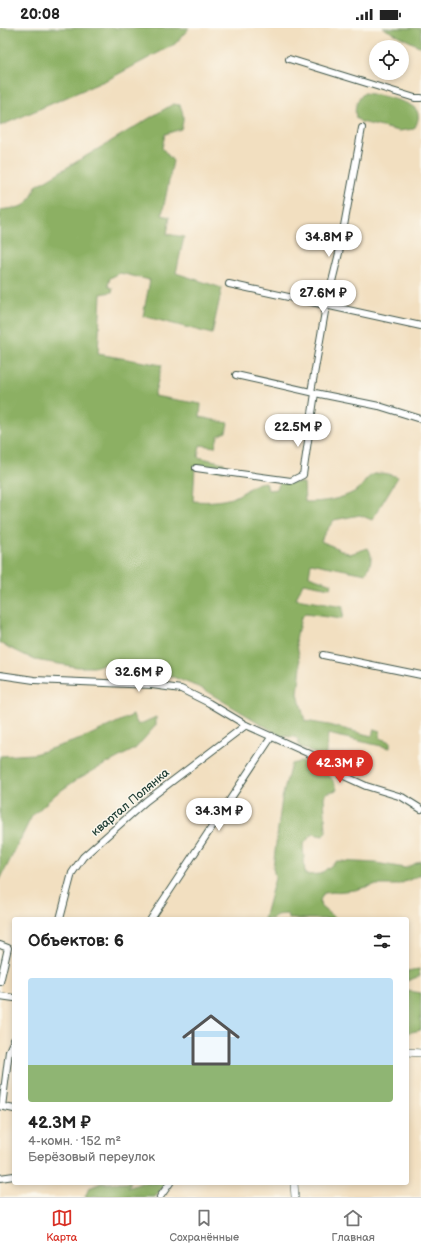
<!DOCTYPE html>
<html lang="ru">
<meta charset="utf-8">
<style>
body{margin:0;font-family:"Balsamiq Sans",sans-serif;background:#f2f2f2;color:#222;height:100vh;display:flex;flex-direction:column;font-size:15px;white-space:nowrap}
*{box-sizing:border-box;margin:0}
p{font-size:13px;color:#767676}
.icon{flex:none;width:22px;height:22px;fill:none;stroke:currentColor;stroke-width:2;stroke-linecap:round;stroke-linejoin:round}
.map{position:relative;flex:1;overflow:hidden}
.side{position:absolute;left:12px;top:889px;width:397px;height:268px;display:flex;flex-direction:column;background:#fff;border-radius:4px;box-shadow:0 2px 6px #0003}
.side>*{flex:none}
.tools{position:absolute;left:369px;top:12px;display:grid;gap:8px}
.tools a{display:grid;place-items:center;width:40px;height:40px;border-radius:50%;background:#fff;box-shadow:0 2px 6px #0003;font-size:20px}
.price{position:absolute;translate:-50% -34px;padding:0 9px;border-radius:14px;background:#fff;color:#222;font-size:13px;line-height:26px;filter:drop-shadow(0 1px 2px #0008)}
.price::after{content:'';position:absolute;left:50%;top:24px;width:12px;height:9px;margin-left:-6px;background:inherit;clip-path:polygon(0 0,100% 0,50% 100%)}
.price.current{background:#d93025;color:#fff}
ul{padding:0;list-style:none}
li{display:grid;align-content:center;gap:8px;height:212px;padding:0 16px}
li span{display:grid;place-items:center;height:124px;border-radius:4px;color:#555}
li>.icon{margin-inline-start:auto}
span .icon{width:72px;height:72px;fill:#fffc;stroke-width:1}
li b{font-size:17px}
h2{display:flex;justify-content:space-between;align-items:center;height:48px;padding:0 16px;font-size:17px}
.status{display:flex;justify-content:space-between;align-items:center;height:28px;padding:0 20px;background:#fff;direction:ltr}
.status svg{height:11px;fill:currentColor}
.tabs{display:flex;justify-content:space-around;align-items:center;height:56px;border-top:1px solid #e0e0e0;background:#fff;font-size:11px;color:#767676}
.tabs a{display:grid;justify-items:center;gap:2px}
.tabs .current{color:#d93025}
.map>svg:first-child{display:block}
.forest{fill:#8cb064;stroke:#56764c}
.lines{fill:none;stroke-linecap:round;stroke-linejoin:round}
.minor-casing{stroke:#3f5549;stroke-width:8}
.major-casing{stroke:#3f5549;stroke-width:8}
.minor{stroke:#fff;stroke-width:6}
.major{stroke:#fff;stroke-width:7}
.labels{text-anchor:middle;stroke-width:3;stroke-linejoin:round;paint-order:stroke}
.street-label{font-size:12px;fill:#1f3d34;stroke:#fbf7ec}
</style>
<div class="status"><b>20:08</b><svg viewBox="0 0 49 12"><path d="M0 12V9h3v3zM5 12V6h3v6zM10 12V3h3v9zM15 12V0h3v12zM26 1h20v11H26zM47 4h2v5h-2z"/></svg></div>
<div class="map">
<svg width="421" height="1169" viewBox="0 0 421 1169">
<rect width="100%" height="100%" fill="#fbf7ec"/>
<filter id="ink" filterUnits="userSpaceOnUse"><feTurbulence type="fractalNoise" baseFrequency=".025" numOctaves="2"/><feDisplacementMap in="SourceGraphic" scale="8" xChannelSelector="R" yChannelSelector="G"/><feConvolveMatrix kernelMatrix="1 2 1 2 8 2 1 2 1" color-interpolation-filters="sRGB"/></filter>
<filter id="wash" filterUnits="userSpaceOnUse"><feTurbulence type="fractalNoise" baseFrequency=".012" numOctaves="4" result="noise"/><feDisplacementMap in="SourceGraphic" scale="16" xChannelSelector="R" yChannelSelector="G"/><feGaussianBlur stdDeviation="0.9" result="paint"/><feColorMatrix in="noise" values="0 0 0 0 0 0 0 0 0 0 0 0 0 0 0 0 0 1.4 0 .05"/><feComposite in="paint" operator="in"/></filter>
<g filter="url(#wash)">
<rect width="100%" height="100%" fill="#f2dfc0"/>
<!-- forest -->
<path class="forest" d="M 0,0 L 189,0 L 175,16 L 111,50 L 0,98 Z
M 383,0 L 421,0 L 421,19 Z
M 364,65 C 374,66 413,73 417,83 C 420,89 417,96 414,101 L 399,103 L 361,94 L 356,90 C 354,79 356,73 364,65 Z
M 173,76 L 180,77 C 184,86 184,92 181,101 L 165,106 L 162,120 L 173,133 L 162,187 L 170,189 L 167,206 L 184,209 L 176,245 L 222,260 L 212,306 L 143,288 L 150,252 L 120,245 L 110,250 L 108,258 L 113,261 L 112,264 L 101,266 L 98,326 L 162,337 L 154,368 L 201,376 L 200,389 L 228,395 L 226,404 L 218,408 L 215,419 L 200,417 L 198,429 L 224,435 L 224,443 L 195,439 L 193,473 C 209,474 228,474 242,465 C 252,459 253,455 266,454 L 268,462 L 277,461 L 280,454 L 304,455 L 305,474 C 324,474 339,472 356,463 C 360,461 363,456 366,452 C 374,442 387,445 398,449 L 372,492 L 360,487 L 334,492 L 324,506 L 321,513 L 350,526 L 368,520 C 374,529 370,537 366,546 L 311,535 L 309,548 L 332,556 L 330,560 L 303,555 L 296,571 L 343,579 L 342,591 L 305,586 L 301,590 L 296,611 L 301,638 L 298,666 L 305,693 L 329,697 L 372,708 L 374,701 L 380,703 L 380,710 L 390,714 L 390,720 L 328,706 L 325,731 L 299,718 L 298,712 L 295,709 L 281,708 L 201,660 L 173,649 L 146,648 L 130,638 L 107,635 L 94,639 L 77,639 L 35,632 L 0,615 L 0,182 C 24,178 27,182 36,158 Z
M 133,687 L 138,697 L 156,689 L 156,697 L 135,721 L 79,750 L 56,766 L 32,788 L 0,852 L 0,728 L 34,726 L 81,711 Z
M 309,732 C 319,738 335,749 337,762 L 326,765 L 324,769 L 326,803 L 323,808 L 312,806 L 303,817 L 305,847 L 320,846 L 337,833 L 376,835 L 405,840 L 421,833 L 421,847 L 397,857 L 373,857 L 355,862 L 324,865 L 320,872 L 321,879 L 336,891 L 289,891 L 287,886 L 276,887 L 273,891 L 264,891 L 275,850 L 273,839 L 282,770 L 291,736 Z
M 419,941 L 420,948 L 407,953 L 407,943 Z
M 407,963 L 421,965 L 421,1002 L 407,1005 Z
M 101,1155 L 131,1155 L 128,1160 L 141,1155 L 167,1155 L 155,1169 L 85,1169 L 89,1160 Z"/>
</g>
<g filter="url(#ink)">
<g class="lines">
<!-- minor casing -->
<g class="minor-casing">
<path id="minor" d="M 289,31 L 415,70 L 421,70
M 229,256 L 421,298
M 311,364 L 326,278 L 339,225 L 362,100
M 315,365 L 379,378 L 421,391
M 196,440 L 291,453 L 303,447 L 315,365 L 236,347
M 323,627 L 421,647
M 0,647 L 34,652 L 152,657 L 181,661 L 209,675 L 246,697 L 323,732 L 342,747 L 366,758 L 402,769 L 421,781
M 60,891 L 72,845 L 83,829 L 146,773 L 246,697
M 151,891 L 272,708
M 0,917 L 8,920 L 0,954
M 0,968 L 14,970
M 0,1078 L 14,1081
M 2,1079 L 9,1023 L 14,1012
M 0,1150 L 14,1148
M 160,1169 L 170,1155"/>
</g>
<!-- major casing -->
<g class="major-casing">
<path id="major" d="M 407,1024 L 421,1025
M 294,1155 L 295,1169"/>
</g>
<!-- minor -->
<use href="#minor" class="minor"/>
<!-- major -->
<use href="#major" class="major"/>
</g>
</g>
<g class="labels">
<!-- street labels -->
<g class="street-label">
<text transform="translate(130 774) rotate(-40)" y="4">квартал Полянка</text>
</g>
</g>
</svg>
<div class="tools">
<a><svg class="icon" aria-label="locate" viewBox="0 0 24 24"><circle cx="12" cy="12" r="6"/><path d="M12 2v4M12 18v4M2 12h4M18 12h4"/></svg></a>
</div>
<b class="price" style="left:329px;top:230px">34.8M ₽</b>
<b class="price" style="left:323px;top:286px">27.6M ₽</b>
<b class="price" style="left:298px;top:420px">22.5M ₽</b>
<b class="price" style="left:139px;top:665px">32.6M ₽</b>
<b class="price current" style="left:340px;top:756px">42.3M ₽</b>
<b class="price" style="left:219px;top:804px">34.3M ₽</b>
<section class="side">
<h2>Объектов: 6<svg class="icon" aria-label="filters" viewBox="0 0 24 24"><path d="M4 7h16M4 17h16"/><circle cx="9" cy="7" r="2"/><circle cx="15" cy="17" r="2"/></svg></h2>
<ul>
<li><span style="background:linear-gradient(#bfe0f5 70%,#8fb573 0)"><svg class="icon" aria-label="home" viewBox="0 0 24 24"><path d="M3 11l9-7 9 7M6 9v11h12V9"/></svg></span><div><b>42.3M ₽</b><p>4-комн. · 152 m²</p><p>Берёзовый переулок</p></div></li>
</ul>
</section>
</div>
<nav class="tabs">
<a class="current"><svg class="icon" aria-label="map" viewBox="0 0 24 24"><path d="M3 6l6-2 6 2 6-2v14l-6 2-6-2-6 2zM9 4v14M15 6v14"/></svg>Карта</a>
<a><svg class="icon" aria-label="saved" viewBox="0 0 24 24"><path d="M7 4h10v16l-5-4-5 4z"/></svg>Сохранённые</a>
<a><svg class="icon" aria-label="home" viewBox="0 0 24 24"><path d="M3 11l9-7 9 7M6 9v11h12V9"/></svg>Главная</a>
</nav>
